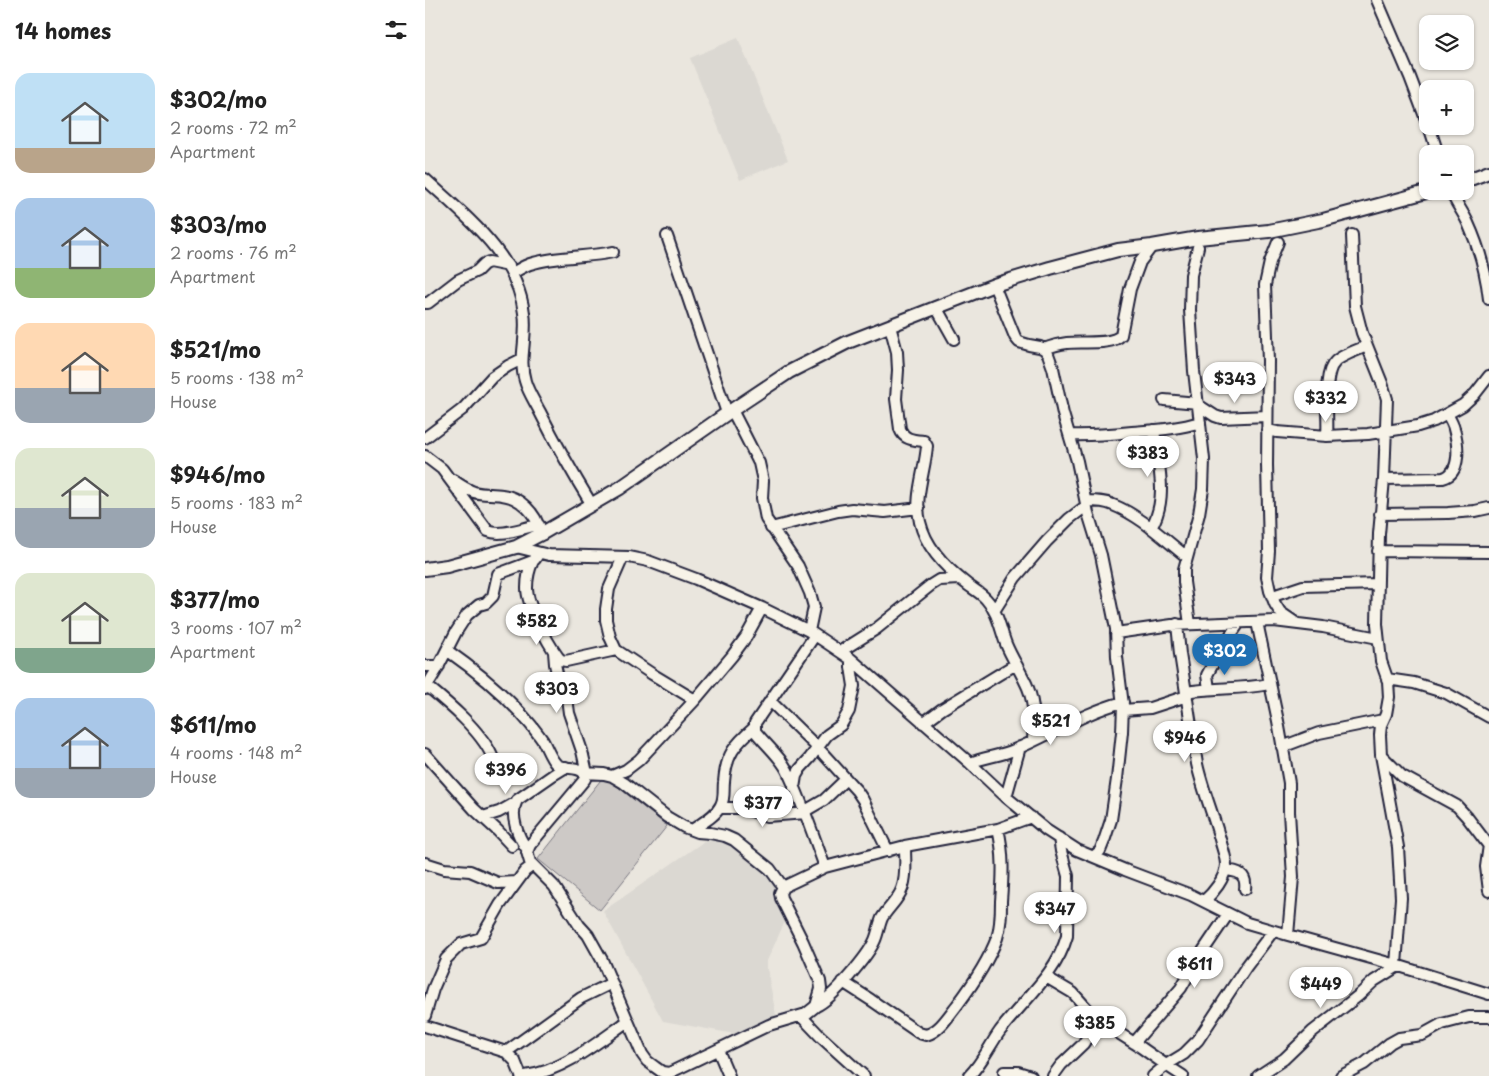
<!DOCTYPE html>
<meta charset="utf-8">
<style>
body{margin:0;font-family:"Playpen Sans",sans-serif;background:#f2f2f2;color:#222;height:100vh;display:flex;flex-direction:column;font-size:19px;white-space:nowrap}
*{box-sizing:border-box;margin:0}
p{font-size:16px;color:#767676}
.icon{flex:none;width:28px;height:28px;fill:none;stroke:currentColor;stroke-width:2;stroke-linecap:round;stroke-linejoin:round}
.map{position:relative;flex:1;overflow:hidden}
.drawer{display:flex;flex-direction:column;background:#fff;width:425px}
.drawer>*{flex:none}
.fabs{position:absolute;left:994px;top:15px;display:grid;gap:10px}
.fabs a{display:grid;place-items:center;width:55px;height:55px;border-radius:10px;background:#fff;box-shadow:0 1px 4px #0004;font-size:25px}
.price{position:absolute;translate:-50% -42px;padding:0 11px;border-radius:18px;background:#fff;color:#222;font-size:16px;line-height:32px;filter:drop-shadow(0 1px 2px #0008)}
.price::after{content:'';position:absolute;left:50%;top:30px;width:15px;height:11px;margin-left:-8px;background:inherit;clip-path:polygon(0 0,100% 0,50% 100%)}
.price.selected{background:#1f6fb2;color:#fff}
ul{padding:0;list-style:none}
li{display:flex;align-items:center;gap:15px;height:125px;padding:0 15px}
li span{display:grid;place-items:center;flex:none;width:140px;height:100px;border-radius:15px;color:#555}
li>.icon{margin-inline-start:auto}
span .icon{width:60px;height:60px;fill:#fffc;stroke-width:1}
li b{font-size:21px}
h2{display:flex;justify-content:space-between;align-items:center;height:60px;padding:0 15px;font-size:21px}
main{display:flex;flex:1;min-height:0}
.map>svg:first-child{display:block}
.built{fill:#dbd8d2}
.green{fill:#cdc9c6;stroke:#787680}
.lines{fill:none;stroke-linecap:round;stroke-linejoin:round}
.minor-casing{stroke:#22223b;stroke-width:14}
.major-casing{stroke:#22223b;stroke-width:16}
.minor{stroke:#f7f3e8;stroke-width:10}
.major{stroke:#f7f3e8;stroke-width:12}
</style>
<main>
<section class="drawer">
<h2>14 homes<svg class="icon" aria-label="filters" viewBox="0 0 24 24"><path d="M4 7h16M4 17h16"/><circle cx="9" cy="7" r="2"/><circle cx="15" cy="17" r="2"/></svg></h2>
<ul>
<li><span style="background:linear-gradient(#bfe0f5 75%,#b9a48a 0)"><svg class="icon" aria-label="home" viewBox="0 0 24 24"><path d="M3 11l9-7 9 7M6 9v11h12V9"/></svg></span><div><b>$302/mo</b><p>2 rooms · 72 m²</p><p>Apartment</p></div></li>
<li><span style="background:linear-gradient(#a9c7e8 70%,#8fb573 0)"><svg class="icon" aria-label="home" viewBox="0 0 24 24"><path d="M3 11l9-7 9 7M6 9v11h12V9"/></svg></span><div><b>$303/mo</b><p>2 rooms · 76 m²</p><p>Apartment</p></div></li>
<li><span style="background:linear-gradient(#ffd9b3 65%,#9aa5b1 0)"><svg class="icon" aria-label="home" viewBox="0 0 24 24"><path d="M3 11l9-7 9 7M6 9v11h12V9"/></svg></span><div><b>$521/mo</b><p>5 rooms · 138 m²</p><p>House</p></div></li>
<li><span style="background:linear-gradient(#dfe7d0 60%,#9aa5b1 0)"><svg class="icon" aria-label="home" viewBox="0 0 24 24"><path d="M3 11l9-7 9 7M6 9v11h12V9"/></svg></span><div><b>$946/mo</b><p>5 rooms · 183 m²</p><p>House</p></div></li>
<li><span style="background:linear-gradient(#dfe7d0 75%,#7fa58c 0)"><svg class="icon" aria-label="home" viewBox="0 0 24 24"><path d="M3 11l9-7 9 7M6 9v11h12V9"/></svg></span><div><b>$377/mo</b><p>3 rooms · 107 m²</p><p>Apartment</p></div></li>
<li><span style="background:linear-gradient(#a9c7e8 70%,#9aa5b1 0)"><svg class="icon" aria-label="home" viewBox="0 0 24 24"><path d="M3 11l9-7 9 7M6 9v11h12V9"/></svg></span><div><b>$611/mo</b><p>4 rooms · 148 m²</p><p>House</p></div></li>
</ul>
</section>
<div class="map">
<svg width="1064" height="1076" viewBox="0 0 1064 1076">
<rect width="100%" height="100%" fill="#eae6de"/>
<filter id="ink" filterUnits="userSpaceOnUse"><feTurbulence type="fractalNoise" baseFrequency=".02" numOctaves="2"/><feDisplacementMap in="SourceGraphic" scale="10" xChannelSelector="R" yChannelSelector="G"/><feConvolveMatrix kernelMatrix="1 2 1 2 8 2 1 2 1" color-interpolation-filters="sRGB"/></filter>
<g filter="url(#ink)">
<!-- built -->
<path class="built" d="M 313,38 L 363,160 L 315,180 L 265,58 Z
M 300,827 L 367,906 L 341,963 L 351,1015 L 315,1035 L 238,1021 L 178,911 Z"/>
<!-- green -->
<path class="green" d="M 179,776 L 242,826 L 175,910 L 113,859 Z"/>
<g class="lines">
<!-- minor casing -->
<g class="minor-casing">
<path id="minor" d="M 952,0 L 985,77 L 1002,122
M 1004,126 L 1013,154
M 0,179 C 41,217 92,255 99,313 C 103,336 93,359 100,381 C 103,392 110,402 115,412 C 131,444 148,474 167,505
M 1026,191 C 1030,202 1038,212 1043,223 C 1054,247 1061,272 1064,299
M 927,235 L 930,306 L 937,333 L 957,383 L 962,399 L 959,479 L 954,534 L 952,624 L 956,661 L 963,681 L 964,697 L 961,714 L 956,725 L 955,735 L 956,755 L 973,847 L 976,898 L 971,965
M 242,236 L 302,413
M 853,242 L 845,262 L 840,285 L 843,361 L 842,465 L 844,551 L 842,577 L 845,591 L 850,604 L 855,612 L 871,623
M 87,273 C 93,270 99,266 105,264 C 132,255 161,258 188,252
M 569,285 L 590,337 L 594,342 L 604,345 L 615,347 L 619,349 L 623,354 L 628,368 L 638,414 L 652,461 L 663,513 L 676,555 L 691,629 L 692,657 L 698,705 L 697,732 L 692,779 L 686,820 L 679,841 L 675,851 L 669,856
M 0,303 L 3,303 L 33,280 L 52,271 L 59,264 L 64,262 L 84,266
M 511,307 L 529,339
M 465,326 L 472,352 L 473,370 L 471,399 L 475,429 C 479,440 489,440 499,441 L 502,446 C 500,471 489,497 495,522 C 501,548 522,569 543,585 C 548,589 556,593 561,599 C 573,612 575,628 581,644 C 587,659 597,673 603,688 C 610,705 609,723 608,741
M 619,349 C 627,346 634,344 642,343 C 657,341 687,346 696,335 L 705,289 L 715,262 L 727,246
M 739,400 L 773,403
M 773,405 L 790,416 L 796,418 L 842,416
M 307,410 L 334,463 L 338,481 L 337,498 L 341,519 L 373,566 L 385,593 L 389,607 L 384,631
M 842,430 L 852,432 L 902,436 L 943,434 L 993,426 L 1009,421 L 1038,405 L 1050,394 L 1064,376
M 645,435 C 665,436 686,434 707,432 C 730,430 753,429 775,422
M 902,436 C 904,418 897,374 910,362 C 916,355 933,350 942,346
M 0,438 L 38,409 L 67,377 L 83,366 L 97,359
M 0,456 L 17,469 L 63,531 C 77,537 99,527 114,525
M 959,479 L 1018,478 C 1037,473 1033,443 1029,429 C 1028,424 1025,419 1022,414
M 28,480 C 35,485 41,489 49,492 C 58,495 68,493 77,495 C 95,497 111,513 115,531
M 661,501 C 670,501 680,501 688,505 C 716,516 739,539 762,557
M 955,514 L 1023,513 L 1050,511 L 1064,508
M 346,528 L 413,511 L 427,509 L 460,512 L 494,508
M 726,528 C 744,498 733,464 729,430
M 91,547 L 124,555 L 204,557 L 223,561 L 271,579 L 337,608 L 384,631 L 426,659 L 545,763 L 581,797 L 621,830 L 652,850 L 700,870 L 766,895 L 822,923 L 863,935 L 971,965 L 1064,994
M 953,551 L 1064,552
M 198,557 L 184,589 L 181,609 L 181,620 L 185,637 L 191,650 L 227,674 L 270,700
M 108,561 C 104,569 102,579 102,588 C 102,606 123,643 133,657 L 136,660 L 141,661 L 191,650
M 848,599 L 851,595 L 878,586 L 952,584
M 569,611 L 590,578 L 622,541 L 644,519 L 661,506
M 832,622 L 853,721 L 864,783 L 864,812 L 868,877 L 863,935
M 752,624 L 755,654 L 772,764 C 778,791 789,816 796,843 C 798,850 801,858 801,865 C 800,879 788,893 779,901
M 765,624 L 759,582 L 759,569 L 774,514 L 778,489 L 779,459 L 769,371 L 765,310 L 766,275 L 773,247
M 691,633 L 747,625 L 849,621 L 898,627 L 953,638
M 390,635 C 370,664 350,694 330,723 L 330,731 C 340,744 354,755 362,770 C 377,801 388,835 400,867
M 23,651 C 53,672 82,696 106,725 C 110,730 114,735 118,741 C 122,748 125,758 131,764 C 139,771 152,765 159,773 L 160,779 L 105,845 L 102,852 L 105,862 L 129,886 L 154,925 L 163,935 L 177,960 L 217,1054 L 222,1061 L 230,1067 L 237,1072 L 244,1073 L 344,1025 L 381,1014 L 391,1006 L 396,989 L 395,981 L 378,942 L 356,898 L 355,893 L 358,887 L 400,867 L 480,846 L 573,829 L 606,817
M 416,651 L 451,629 L 506,585 L 514,580 L 535,579
M 129,652 L 130,664 L 133,678 L 142,698 L 144,713 L 157,751 L 162,773
M 0,666 L 14,666
M 962,679 L 989,683 L 1021,693 L 1064,717
M 2,686 C 24,704 56,731 67,756
M 0,689 L 11,671 L 31,632 L 42,615 L 54,605 L 61,603 L 68,596 L 73,574 L 108,561 L 110,559 L 114,553
M 784,689 L 782,675 L 796,649 L 814,623
M 761,692 C 789,687 816,690 844,684
M 345,701 L 393,748 L 432,791 L 438,800 L 463,851
M 698,710 L 725,708 L 762,696
M 498,723 L 517,709 L 591,664
M 857,747 L 894,733 L 958,720
M 0,754 L 49,809 L 73,831 L 87,846
M 956,755 L 977,776 L 1032,806 L 1042,817 L 1064,846
M 545,763 C 559,757 575,756 589,750 C 627,734 658,713 698,702
M 159,773 L 179,774 L 187,776 L 199,783 L 242,817 L 259,827 L 272,832 L 285,833 L 300,836 L 309,840 L 345,869 L 358,887
M 187,776 L 201,770 L 214,760 L 270,700 L 307,656 L 321,637 L 337,608
M 369,788 L 371,776 L 375,769 L 385,758 L 402,735 L 416,725 L 424,711 L 429,686 L 426,667 L 426,659
M 581,797 L 595,747
M 295,808 L 318,808 L 342,816 L 381,813
M 380,811 L 399,800 L 421,779
M 58,817 L 74,812 L 90,803
M 267,830 C 277,823 291,816 296,805 C 300,797 298,791 299,782 C 301,755 309,745 330,727
M 1064,845 L 1061,867 L 1064,891
M 102,849 C 93,837 84,815 92,800 L 128,775 L 141,767
M 0,863 L 19,869 L 45,871 L 73,883 L 92,882
M 800,870 C 813,871 822,874 820,889
M 621,977 L 648,993 L 665,1012 L 684,1027 L 714,1046 L 741,1065 L 758,1076
M 418,982 L 446,1000 L 494,1033 L 501,1035 C 515,1031 524,1015 533,1004 C 548,984 563,962 572,938 C 576,926 576,914 576,901 C 578,876 579,853 573,829
M 391,1006 C 407,999 443,956 450,940 C 453,933 454,925 457,918 C 463,908 473,900 477,889 C 482,876 480,860 480,846
M 0,1016 L 8,989 L 21,959 L 36,944 L 56,938 L 75,905 L 100,871 L 108,865
M 376,1016 L 396,1037 L 439,1076
M 0,1026 L 81,1052 L 90,1061 L 96,1076
M 709,1043 L 756,988 L 774,957 L 803,914
M 293,1050 L 304,1076
M 81,1052 L 156,998 L 187,983
M 579,1072 L 593,1072 L 606,1076
M 100,1076 C 137,1072 173,1042 203,1021
M 544,1076 C 557,1063 565,1045 575,1031 C 599,999 631,975 642,936 L 643,876 L 636,851 L 634,838
M 628,1076 L 636,1065 L 658,1044 L 662,1038 L 663,1024 L 659,1006
M 728,1076 L 741,1065 L 759,1054 L 773,1040 L 821,967 L 848,931
M 833,1076 L 859,1059 L 887,1032 L 933,996 L 949,981 L 973,966
M 916,1076 L 939,1064 L 965,1043 L 974,1038 L 997,1035 L 1017,1024 L 1044,1017 L 1064,1017"/>
</g>
<!-- major casing -->
<g class="major-casing">
<path id="major" d="M 1040,181 L 1064,172
M 0,569 L 22,566 L 91,547 L 116,534 L 195,488 L 307,410 L 364,372 L 423,342 L 569,285 L 625,268 L 693,250 L 727,246 L 773,238 L 844,231 L 898,220 L 1005,191"/>
</g>
<!-- minor -->
<use href="#minor" class="minor"/>
<!-- major -->
<use href="#major" class="major"/>
</g>
</g>
</svg>
<div class="fabs">
<a><svg class="icon" aria-label="layers" viewBox="0 0 24 24"><path d="M12 4l9 5-9 5-9-5zM3 14l9 5 9-5"/></svg></a>
<a>+</a>
<a>−</a>
</div>
<b class="price" style="left:810px;top:404px">$343</b>
<b class="price" style="left:901px;top:423px">$332</b>
<b class="price" style="left:723px;top:478px">$383</b>
<b class="price" style="left:112px;top:646px">$582</b>
<b class="price selected" style="left:800px;top:676px">$302</b>
<b class="price" style="left:132px;top:714px">$303</b>
<b class="price" style="left:626px;top:746px">$521</b>
<b class="price" style="left:760px;top:763px">$946</b>
<b class="price" style="left:81px;top:795px">$396</b>
<b class="price" style="left:338px;top:828px">$377</b>
<b class="price" style="left:630px;top:934px">$347</b>
<b class="price" style="left:770px;top:989px">$611</b>
<b class="price" style="left:896px;top:1009px">$449</b>
<b class="price" style="left:670px;top:1048px">$385</b>
</div>
</main>
